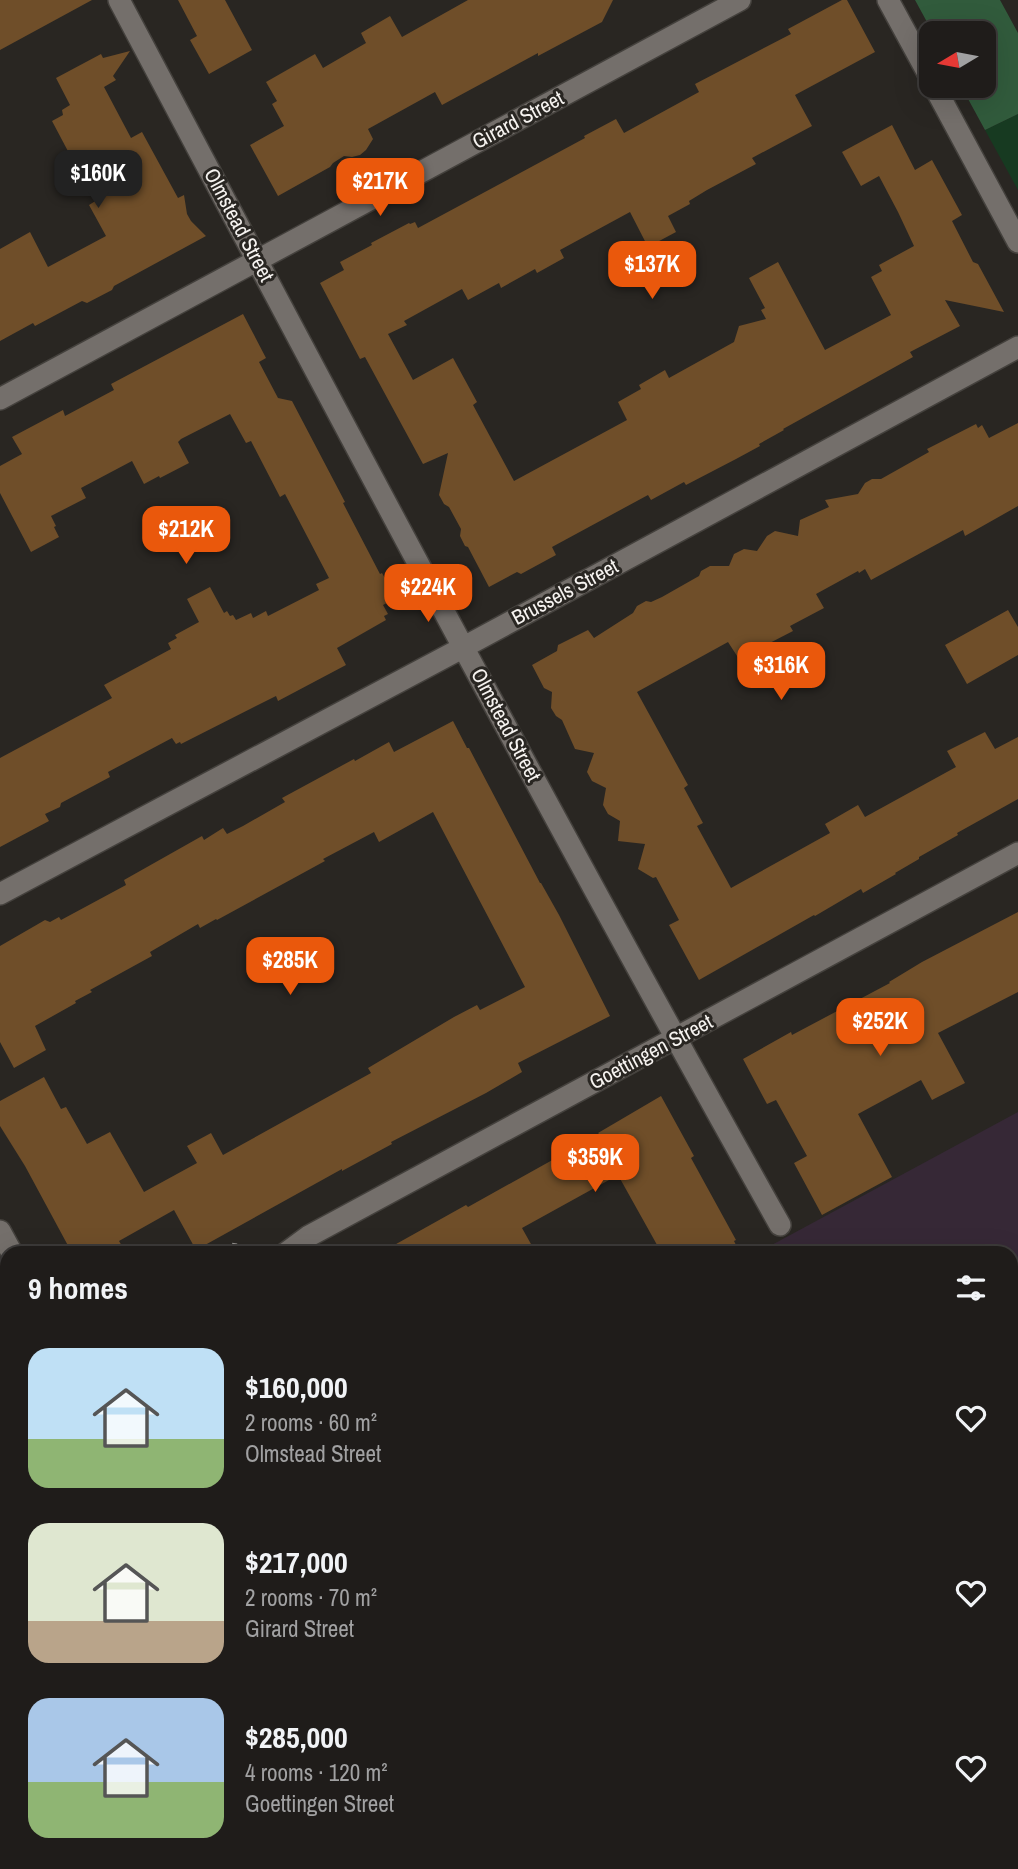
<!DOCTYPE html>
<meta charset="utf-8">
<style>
body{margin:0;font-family:"Archivo Narrow",sans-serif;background:#2c2927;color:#f1f3f6;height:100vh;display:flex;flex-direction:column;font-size:26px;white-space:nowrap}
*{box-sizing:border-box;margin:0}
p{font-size:23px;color:#a1a1a2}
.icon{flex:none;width:38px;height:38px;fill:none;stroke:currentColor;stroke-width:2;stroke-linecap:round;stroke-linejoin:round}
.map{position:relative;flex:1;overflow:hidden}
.side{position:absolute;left:0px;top:1246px;width:1018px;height:623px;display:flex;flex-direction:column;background:#1f1c1a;border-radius:21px 21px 0 0;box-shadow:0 7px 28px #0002,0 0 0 2px #3c3a39}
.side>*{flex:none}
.needle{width:46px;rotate:260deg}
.tools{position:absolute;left:919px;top:21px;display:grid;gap:14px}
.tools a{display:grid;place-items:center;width:77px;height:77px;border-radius:14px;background:#1f1c1a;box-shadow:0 7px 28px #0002,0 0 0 2px #3c3a39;font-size:35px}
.price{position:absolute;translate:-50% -60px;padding:0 16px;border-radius:14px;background:#ea580c;color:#fff;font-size:23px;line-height:46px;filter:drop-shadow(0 2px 4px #0008)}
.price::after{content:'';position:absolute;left:50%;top:42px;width:21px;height:16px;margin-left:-10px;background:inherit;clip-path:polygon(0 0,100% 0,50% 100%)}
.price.current{background:#222;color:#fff}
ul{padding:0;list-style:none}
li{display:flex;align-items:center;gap:21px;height:175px;padding:0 28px}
li span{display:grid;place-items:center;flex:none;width:196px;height:140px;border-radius:21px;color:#555}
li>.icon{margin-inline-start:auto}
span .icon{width:84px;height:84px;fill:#fffc;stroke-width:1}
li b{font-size:30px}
h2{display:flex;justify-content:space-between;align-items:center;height:84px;padding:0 28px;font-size:30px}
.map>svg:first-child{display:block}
.education{fill:#362836}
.green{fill:#173a21}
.forest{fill:#315b3c}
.building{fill:#6f4e29}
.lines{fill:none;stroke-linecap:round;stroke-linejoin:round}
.street-casing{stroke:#44413d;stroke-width:24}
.secondary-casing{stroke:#44413d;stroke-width:24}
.path{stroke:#93908d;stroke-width:4.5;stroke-dasharray:5 3.5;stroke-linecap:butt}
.street{stroke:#746f6b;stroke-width:21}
.secondary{stroke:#746f6b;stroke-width:21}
.labels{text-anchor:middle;stroke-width:6;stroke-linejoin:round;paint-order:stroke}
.street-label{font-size:21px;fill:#f6f3f0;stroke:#292622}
</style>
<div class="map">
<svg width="1018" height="1869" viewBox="0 0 1018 1869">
<rect width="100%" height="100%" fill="#292622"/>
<!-- education -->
<path class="education" d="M 1018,1112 L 1018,1869 L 364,1869 L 360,1862 L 1012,1862 L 1012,1253 L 757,1253 Z"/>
<!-- green -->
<path class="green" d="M 1018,114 L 1018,190 L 985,130 Z"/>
<!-- forest -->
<path class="forest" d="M 915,0 L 1000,0 L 1018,33 L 1018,114 L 985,130 L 961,86 L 984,86 L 984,33 L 933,33 Z"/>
<!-- building -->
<path class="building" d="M 0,0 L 92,0 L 0,50 Z
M 178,0 L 225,0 L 252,50 L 209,74 L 190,40 L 197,36 Z
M 468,0 L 613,0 L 602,22 L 538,56 L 538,53 L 442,105 L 435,92 L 368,129 L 373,139 L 366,150 L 360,155 L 352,157 L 344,156 L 333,163 L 330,167 L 278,196 L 250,145 L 284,126 L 272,104 L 277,101 L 266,82 L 315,54 L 323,68 L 366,43 L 361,33 L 390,16 L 402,37 Z
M 842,0 L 847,0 L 875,52 L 795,95 L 812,126 L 752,158 L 756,164 L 707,190 L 689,201 L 690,204 L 668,216 L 676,232 L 648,247 L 630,212 L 560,250 L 564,258 L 537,273 L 535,269 L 501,288 L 499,283 L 468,300 L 462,289 L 404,321 L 407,325 L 388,334 L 413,380 L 453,358 L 477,402 L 473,405 L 514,481 L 627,420 L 618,402 L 641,389 L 639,385 L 665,370 L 669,378 L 734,342 L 739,326 L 766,319 L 761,310 L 765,308 L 749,278 L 778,262 L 825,350 L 891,315 L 871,277 L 882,271 L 879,265 L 914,246 L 898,212 L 879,176 L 861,186 L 842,152 L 892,125 L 915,170 L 932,160 L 962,215 L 952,221 L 973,262 L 978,264 L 1004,312 L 945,300 L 960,326 L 910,352 L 913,357 L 783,429 L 784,430 L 759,444 L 760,446 L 736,459 L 686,485 L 684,482 L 651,500 L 648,495 L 552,547 L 556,555 L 521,574 L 517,572 L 489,587 L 468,547 L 465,546 L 460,536 L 461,529 L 449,507 L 444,504 L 439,495 L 448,453 L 423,464 L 365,357 L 360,359 L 320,283 L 344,270 L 340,262 L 372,245 L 371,243 L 409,223 L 410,224 L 415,222 L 418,228 L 585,138 L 584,136 L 616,119 L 624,133 L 699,92 L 695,84 L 791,34 L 788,29 Z
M 130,51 L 113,76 L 116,80 L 104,87 L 131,138 L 142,132 L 178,198 L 184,195 L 187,214 L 191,221 L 206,236 L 114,286 L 112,290 L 87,303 L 82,301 L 35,326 L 33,323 L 0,341 L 0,249 L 30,232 L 48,267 L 106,236 L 89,205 L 97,200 L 73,153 L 70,155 L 52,121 L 63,115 L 62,110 L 70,105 L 56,78 L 101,54 L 103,58 Z
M 243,314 L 266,358 L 259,362 L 278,398 L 292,401 L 345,502 L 343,503 L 380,574 L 382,573 L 396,598 L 383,605 L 388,614 L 384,616 L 386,620 L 337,648 L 346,665 L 278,701 L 276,696 L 181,744 L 180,742 L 176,744 L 172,738 L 108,772 L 110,777 L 61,803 L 60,807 L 45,814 L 49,821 L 0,847 L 0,758 L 112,698 L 104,685 L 171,649 L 168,643 L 177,638 L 175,635 L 199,622 L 187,599 L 210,587 L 224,613 L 227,611 L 230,616 L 233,615 L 236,620 L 251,613 L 253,618 L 266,611 L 268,616 L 319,590 L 316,584 L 329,578 L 285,494 L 280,497 L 251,441 L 246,443 L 230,414 L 181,439 L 178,442 L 189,463 L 160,478 L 159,476 L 144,484 L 132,461 L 81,488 L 86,498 L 51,516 L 56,526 L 54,527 L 59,537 L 31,552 L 0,493 L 0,466 L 22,454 L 12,437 L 63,410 L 65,416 L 114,390 L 111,384 Z
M 1018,423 L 1018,506 L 965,536 L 963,530 L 871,580 L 865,569 L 859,573 L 858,571 L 816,594 L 824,608 L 790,626 L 793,631 L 739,659 L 728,642 L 637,692 L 688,785 L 684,788 L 703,823 L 697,826 L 731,888 L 830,833 L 825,824 L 858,805 L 865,817 L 956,767 L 947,751 L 985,732 L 995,749 L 1018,737 L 1018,799 L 957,833 L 958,835 L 919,857 L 919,859 L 895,873 L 896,874 L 863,893 L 861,889 L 815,916 L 814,915 L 699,980 L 669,925 L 679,920 L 656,877 L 653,878 L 638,869 L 645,844 L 618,841 L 620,821 L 608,814 L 603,805 L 606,788 L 592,781 L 587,772 L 594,753 L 575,749 L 562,720 L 556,716 L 551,708 L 552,692 L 544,688 L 532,665 L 557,651 L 558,645 L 588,630 L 594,638 L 633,613 L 637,606 L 646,601 L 651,602 L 662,597 L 699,576 L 701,571 L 710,566 L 729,566 L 734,554 L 744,549 L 757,551 L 767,536 L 775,531 L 798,536 L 800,520 L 829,507 L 825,500 L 858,494 L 865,483 L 872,479 L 881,479 L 929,452 L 927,449 L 976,424 L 978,428 L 982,425 L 989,438 Z
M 1008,610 L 1018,627 L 1018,655 L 967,684 L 945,645 Z
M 453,721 L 467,748 L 469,748 L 540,883 L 541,883 L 559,915 L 610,1016 L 518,1063 L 522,1072 L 486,1093 L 391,1142 L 392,1144 L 342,1171 L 342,1169 L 196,1250 L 174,1210 L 119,1241 L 126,1253 L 72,1253 L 25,1166 L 0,1126 L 0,1101 L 44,1077 L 61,1109 L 66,1107 L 87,1144 L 110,1132 L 144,1192 L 197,1163 L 187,1146 L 211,1133 L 223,1155 L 371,1073 L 368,1068 L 454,1017 L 477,1005 L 480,1010 L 525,987 L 433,812 L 379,842 L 374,832 L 323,859 L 325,861 L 217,920 L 216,919 L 200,928 L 198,924 L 150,952 L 152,956 L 90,990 L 92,992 L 75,1001 L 76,1003 L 35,1026 L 46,1050 L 14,1068 L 0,1042 L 0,946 L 45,920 L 50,922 L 59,917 L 61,920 L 126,885 L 124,880 L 202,836 L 204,840 L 223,828 L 227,834 L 243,826 L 285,802 L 282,798 L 354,759 L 355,761 L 389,742 L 394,752 Z
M 1018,912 L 1018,992 L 938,1033 L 965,1083 L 932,1100 L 921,1080 L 858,1114 L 892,1177 L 822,1215 L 794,1163 L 807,1156 L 776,1100 L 767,1104 L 743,1059 L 791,1032 L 792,1035 L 890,983 L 889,982 L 922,962 Z
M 661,1096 L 694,1156 L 691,1158 L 736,1240 L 734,1241 L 740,1253 L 680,1253 L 675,1244 L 661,1252 L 618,1175 L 522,1228 L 536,1253 L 380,1253 L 466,1205 L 468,1207 L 599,1134 L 598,1133 Z"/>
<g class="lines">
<!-- street casing -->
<g class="street-casing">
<path id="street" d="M 119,0 C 336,410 553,821 780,1225
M 0,399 L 740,0
M 0,894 L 464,647 L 1018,347
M 0,1231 L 12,1253
M 286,1253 L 309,1236 L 1018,853
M 0,1411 L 7,1407
M 0,1843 L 7,1856
M 329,1862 L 333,1869"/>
</g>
<!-- secondary casing -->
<g class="secondary-casing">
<path id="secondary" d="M 888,0 L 931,79
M 934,86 L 1018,242"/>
</g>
<!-- path -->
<path class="path" d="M 217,1253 L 232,1245 L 260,1249"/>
<!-- street -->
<use href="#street" class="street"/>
<!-- secondary -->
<use href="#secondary" class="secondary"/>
</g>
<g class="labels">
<!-- street labels -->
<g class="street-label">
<text transform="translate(518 120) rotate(-28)" y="7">Girard Street</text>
<text transform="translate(239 225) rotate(62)" y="7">Olmstead Street</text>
<text transform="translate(565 592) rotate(-28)" y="7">Brussels Street</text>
<text transform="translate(506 725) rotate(62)" y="7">Olmstead Street</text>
<text transform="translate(651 1052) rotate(-28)" y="7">Goettingen Street</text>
</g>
</g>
</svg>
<div class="tools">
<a><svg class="needle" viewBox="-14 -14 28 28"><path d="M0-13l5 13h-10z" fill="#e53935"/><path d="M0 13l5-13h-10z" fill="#a1a1a2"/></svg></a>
</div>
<b class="price current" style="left:98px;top:210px">$160K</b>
<b class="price" style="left:380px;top:218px">$217K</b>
<b class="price" style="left:652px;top:301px">$137K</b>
<b class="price" style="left:186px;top:566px">$212K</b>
<b class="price" style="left:428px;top:624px">$224K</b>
<b class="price" style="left:781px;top:702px">$316K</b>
<b class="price" style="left:290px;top:997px">$285K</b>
<b class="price" style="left:880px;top:1058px">$252K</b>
<b class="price" style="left:595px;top:1194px">$359K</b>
<section class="side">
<h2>9 homes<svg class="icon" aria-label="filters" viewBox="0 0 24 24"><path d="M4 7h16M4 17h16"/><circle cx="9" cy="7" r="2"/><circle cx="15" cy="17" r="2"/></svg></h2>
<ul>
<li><span style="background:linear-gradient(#bfe0f5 65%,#8fb573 0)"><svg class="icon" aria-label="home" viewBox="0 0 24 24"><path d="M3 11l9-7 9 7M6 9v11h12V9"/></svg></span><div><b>$160,000</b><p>2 rooms · 60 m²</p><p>Olmstead Street</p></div><svg class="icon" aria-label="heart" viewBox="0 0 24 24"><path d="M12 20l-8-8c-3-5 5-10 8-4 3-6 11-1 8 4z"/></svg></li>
<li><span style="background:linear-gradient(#dfe7d0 70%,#b9a48a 0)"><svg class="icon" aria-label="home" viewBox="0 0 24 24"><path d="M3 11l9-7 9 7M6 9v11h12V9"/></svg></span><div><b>$217,000</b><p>2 rooms · 70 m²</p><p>Girard Street</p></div><svg class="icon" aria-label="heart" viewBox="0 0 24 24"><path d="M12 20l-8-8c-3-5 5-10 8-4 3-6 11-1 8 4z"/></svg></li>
<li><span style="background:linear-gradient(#a9c7e8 60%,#8fb573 0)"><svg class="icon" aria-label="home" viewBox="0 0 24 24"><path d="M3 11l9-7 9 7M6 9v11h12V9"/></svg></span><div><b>$285,000</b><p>4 rooms · 120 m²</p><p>Goettingen Street</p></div><svg class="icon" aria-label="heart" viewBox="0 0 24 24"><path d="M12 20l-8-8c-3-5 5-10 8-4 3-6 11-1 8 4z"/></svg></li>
</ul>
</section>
</div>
